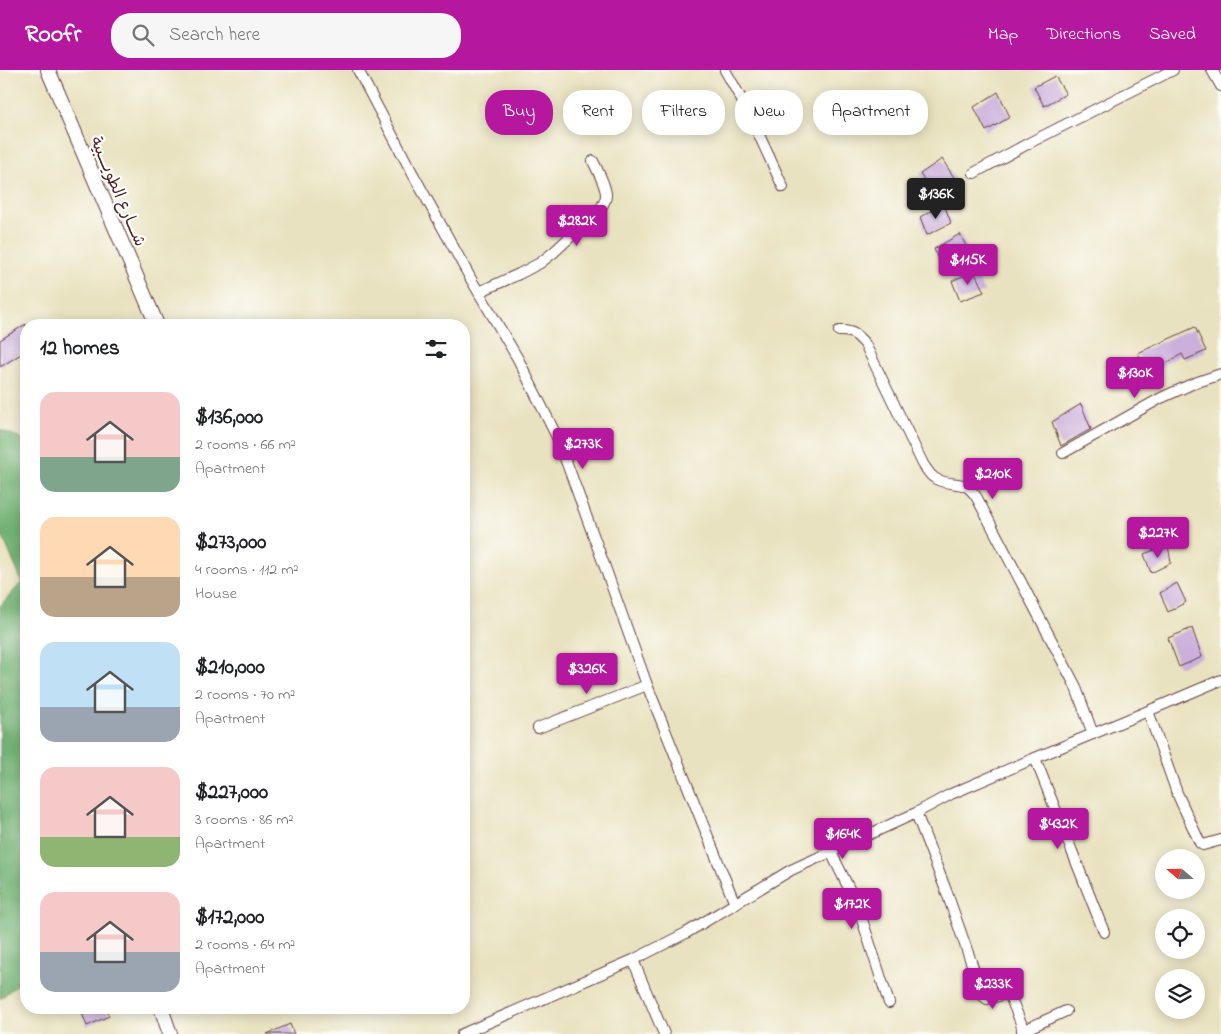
<!DOCTYPE html>
<meta charset="utf-8">
<style>
body{margin:0;font-family:"Indie Flower","Playpen Sans Arabic",sans-serif;background:#f6f6f6;color:#202124;height:100vh;display:flex;flex-direction:column;font-size:19px;white-space:nowrap}
*{box-sizing:border-box;margin:0}
p{font-size:16px;color:#757577}
.icon{flex:none;width:28px;height:28px;fill:none;stroke:currentColor;stroke-width:2;stroke-linecap:round;stroke-linejoin:round}
.map{position:relative;flex:1;overflow:hidden}
.drawer{position:absolute;left:20px;top:249px;width:450px;height:695px;display:flex;flex-direction:column;background:#fff;border-radius:20px;box-shadow:0 2px 12px #0003}
.drawer>*{flex:none}
.top-card{position:absolute;left:485px;top:20px;width:475px;height:45px;display:flex;gap:10px}
.needle{width:32px;rotate:290deg}
.controls{position:absolute;left:1155px;top:779px;display:grid;gap:10px}
.controls a{display:grid;place-items:center;width:50px;height:50px;border-radius:50%;background:#fff;box-shadow:0 2px 12px #0003;font-size:25px}
.price{position:absolute;translate:-50% -42px;padding:0 11px;border-radius:5px;background:#b5179e;color:#fff;font-size:16px;line-height:32px;filter:drop-shadow(0 1px 2px #0008)}
.price::after{content:'';position:absolute;left:50%;top:30px;width:15px;height:11px;margin-left:-8px;background:inherit;clip-path:polygon(0 0,100% 0,50% 100%)}
.price.on{background:#222;color:#fff}
ul{padding:0;list-style:none}
li{display:flex;align-items:center;gap:15px;height:125px;padding:0 20px}
li span{display:grid;place-items:center;flex:none;width:140px;height:100px;border-radius:15px;color:#555}
li>.icon{margin-inline-start:auto}
span .icon{width:60px;height:60px;fill:#fffc;stroke-width:1}
li b{font-size:21px}
h2{display:flex;justify-content:space-between;align-items:center;height:60px;padding:0 20px;font-size:21px}
.pill{padding:0 18px;border-radius:20px;background:#fff;box-shadow:0 2px 12px #0003;font-size:18px;line-height:45px}
.pill.on{background:#b5179e;color:#fff}
header{display:flex;align-items:center;gap:30px;box-sizing:border-box;height:70px;padding:0 25px;background:#b5179e;color:#fff}
header strong{font-size:24px}
nav{display:flex;gap:28px;margin-inline-start:auto;font-size:18px}
.search{width:350px;height:45px;background:#f6f6f6;display:flex;align-items:center;gap:12px;box-sizing:border-box;padding:0 18px;border-radius:20px;color:#757577;font-size:19px}
.map>svg:first-child{display:block}
.forest{fill:#73b274;stroke:#5e6850}
.building{fill:#cbb0dc}
.lines{fill:none;stroke-linecap:round;stroke-linejoin:round}
.street-casing{stroke:#623c41;stroke-width:12}
.secondary-casing{stroke:#623c41;stroke-width:16}
.street{stroke:#fff;stroke-width:10}
.secondary{stroke:#fff;stroke-width:14}
.labels{text-anchor:middle;stroke-width:4.5;stroke-linejoin:round;paint-order:stroke}
.street-label{font-size:16px;fill:#4a1f2b;stroke:#fdfcf7}
</style>
<header>
<strong>Roofr</strong>
<div class="search"><svg class="icon" aria-label="search" viewBox="0 0 24 24"><circle cx="10" cy="10" r="6"/><path d="M15 15l6 6"/></svg>Search here</div>
<nav><a>Map</a><a>Directions</a><a>Saved</a></nav>
</header>
<div class="map">
<svg width="1221" height="964" viewBox="0 0 1221 964">
<rect width="100%" height="100%" fill="#fdfcf7"/>
<filter id="ink" filterUnits="userSpaceOnUse"><feTurbulence type="fractalNoise" baseFrequency=".02" numOctaves="2"/><feDisplacementMap in="SourceGraphic" scale="10" xChannelSelector="R" yChannelSelector="G"/><feConvolveMatrix kernelMatrix="1 2 1 2 8 2 1 2 1" color-interpolation-filters="sRGB"/></filter>
<filter id="wash" filterUnits="userSpaceOnUse"><feTurbulence type="fractalNoise" baseFrequency=".0096" numOctaves="4" result="noise"/><feDisplacementMap in="SourceGraphic" scale="20" xChannelSelector="R" yChannelSelector="G"/><feGaussianBlur stdDeviation="1.12" result="paint"/><feColorMatrix in="noise" values="0 0 0 0 0 0 0 0 0 0 0 0 0 0 0 0 0 1.4 0 .05"/><feComposite in="paint" operator="in"/></filter>
<g filter="url(#wash)">
<rect width="100%" height="100%" fill="#e9e2c0"/>
<!-- forest -->
<path class="forest" d="M 0,360 L 26,370 L 26,907 L 0,929 L 0,536 L 22,512 L 0,460 Z"/>
<g id="blocks">
<!-- building -->
<path class="building" d="M 1055,6 L 1066,24 L 1044,36 L 1034,17 Z
M 998,22 L 1010,47 L 986,61 L 974,37 Z
M 942,89 L 957,112 L 933,124 L 920,104 Z
M 944,134 L 951,153 L 927,165 L 920,147 Z
M 960,164 L 971,186 L 944,202 L 934,179 Z
M 974,201 L 984,222 L 960,231 L 952,211 Z
M 26,254 L 26,281 L 0,297 L 0,270 Z
M 1195,257 L 1206,281 L 1185,290 L 1182,284 L 1147,304 L 1138,283 Z
M 1081,334 L 1091,359 L 1061,376 L 1052,352 Z
M 1168,475 L 1171,493 L 1151,503 L 1144,484 Z
M 1177,513 L 1186,532 L 1168,542 L 1160,523 Z
M 1192,558 L 1202,587 L 1179,597 L 1168,568 Z
M 80,938 L 105,938 L 109,946 L 87,956 Z
M 290,954 L 294,964 L 267,964 Z"/>
</g>
</g>
<g filter="url(#ink)">
<use href="#blocks" fill-opacity="0" stroke="#623c41" stroke-width="1"/>
<g class="lines">
<!-- street casing -->
<g class="street-casing">
<path id="street" d="M 358,0 L 408,95 L 472,211 L 518,289 L 558,369 L 606,500 L 647,615 L 735,834
M 725,0 L 748,41 L 783,117
M 1212,0 L 1221,16
M 974,103 L 1031,72 L 1173,0
M 479,222 L 519,204 L 540,193 L 554,182 L 600,139 C 603,135 606,130 606,125 C 606,115 597,100 593,91
M 839,261 C 852,260 857,265 865,274 L 923,394 C 927,400 930,406 936,409 C 954,418 964,407 977,428 L 1075,615 L 1093,664
M 1063,383 L 1161,328 L 1192,314 L 1221,304
M 1148,641 L 1177,723 L 1200,773 L 1203,775 L 1221,770
M 538,658 L 647,615
M 1035,688 L 1104,862
M 916,743 L 947,823 L 983,926 L 987,929 L 1006,924 L 1010,926 L 1021,953 L 1023,964
M 831,782 L 858,837 L 889,933
M 633,890 L 664,964
M 1022,961 L 1066,941
M 462,964 L 633,890 L 686,863 L 791,800 L 916,743 L 951,724 L 1035,688 L 1148,641 L 1221,610"/>
</g>
<!-- secondary casing -->
<g class="secondary-casing">
<path id="secondary" d="M 48,0 L 157,255
M 161,938 L 170,964"/>
</g>
<!-- street -->
<use href="#street" class="street"/>
<!-- secondary -->
<use href="#secondary" class="secondary"/>
</g>
</g>
<g class="labels">
<!-- street labels -->
<g class="street-label">
<text transform="translate(119 121) rotate(67)" y="6">شــــارع الطويــــبية</text>
</g>
</g>
</svg>
<div class="controls">
<a><svg class="needle" viewBox="-14 -14 28 28"><path d="M0-13l5 13h-10z" fill="#e53935"/><path d="M0 13l5-13h-10z" fill="#757577"/></svg></a>
<a><svg class="icon" aria-label="locate" viewBox="0 0 24 24"><circle cx="12" cy="12" r="6"/><path d="M12 2v4M12 18v4M2 12h4M18 12h4"/></svg></a>
<a><svg class="icon" aria-label="layers" viewBox="0 0 24 24"><path d="M12 4l9 5-9 5-9-5zM3 14l9 5 9-5"/></svg></a>
</div>
<b class="price on" style="left:936px;top:150px">$136K</b>
<b class="price" style="left:577px;top:177px">$282K</b>
<b class="price" style="left:968px;top:216px">$115K</b>
<b class="price" style="left:1135px;top:329px">$130K</b>
<b class="price" style="left:583px;top:400px">$273K</b>
<b class="price" style="left:993px;top:430px">$210K</b>
<b class="price" style="left:1158px;top:489px">$227K</b>
<b class="price" style="left:587px;top:625px">$326K</b>
<b class="price" style="left:1058px;top:780px">$432K</b>
<b class="price" style="left:843px;top:790px">$164K</b>
<b class="price" style="left:852px;top:860px">$172K</b>
<b class="price" style="left:993px;top:940px">$233K</b>
<div class="top-card">
<a class="pill on">Buy</a>
<a class="pill">Rent</a>
<a class="pill">Filters</a>
<a class="pill">New</a>
<a class="pill">Apartment</a>
</div>
<section class="drawer">
<h2>12 homes<svg class="icon" aria-label="filters" viewBox="0 0 24 24"><path d="M4 7h16M4 17h16"/><circle cx="9" cy="7" r="2"/><circle cx="15" cy="17" r="2"/></svg></h2>
<ul>
<li><span style="background:linear-gradient(#f6c9c9 65%,#7fa58c 0)"><svg class="icon" aria-label="home" viewBox="0 0 24 24"><path d="M3 11l9-7 9 7M6 9v11h12V9"/></svg></span><div><b>$136,000</b><p>2 rooms · 66 m²</p><p>Apartment</p></div></li>
<li><span style="background:linear-gradient(#ffd9b3 60%,#b9a48a 0)"><svg class="icon" aria-label="home" viewBox="0 0 24 24"><path d="M3 11l9-7 9 7M6 9v11h12V9"/></svg></span><div><b>$273,000</b><p>4 rooms · 112 m²</p><p>House</p></div></li>
<li><span style="background:linear-gradient(#bfe0f5 65%,#9aa5b1 0)"><svg class="icon" aria-label="home" viewBox="0 0 24 24"><path d="M3 11l9-7 9 7M6 9v11h12V9"/></svg></span><div><b>$210,000</b><p>2 rooms · 70 m²</p><p>Apartment</p></div></li>
<li><span style="background:linear-gradient(#f6c9c9 70%,#8fb573 0)"><svg class="icon" aria-label="home" viewBox="0 0 24 24"><path d="M3 11l9-7 9 7M6 9v11h12V9"/></svg></span><div><b>$227,000</b><p>3 rooms · 86 m²</p><p>Apartment</p></div></li>
<li><span style="background:linear-gradient(#f6c9c9 60%,#9aa5b1 0)"><svg class="icon" aria-label="home" viewBox="0 0 24 24"><path d="M3 11l9-7 9 7M6 9v11h12V9"/></svg></span><div><b>$172,000</b><p>2 rooms · 64 m²</p><p>Apartment</p></div></li>
</ul>
</section>
</div>
